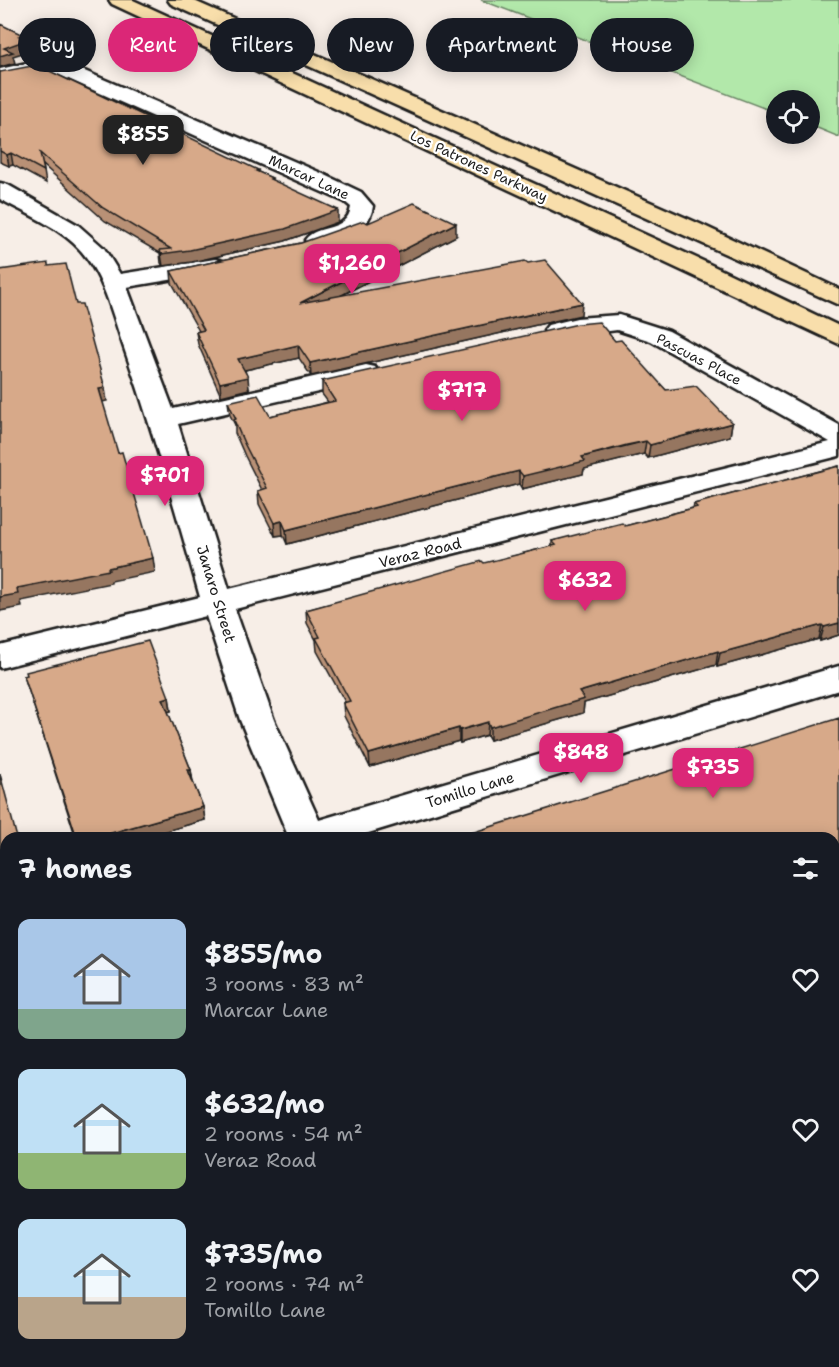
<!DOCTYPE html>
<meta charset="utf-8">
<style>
body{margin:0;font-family:"Shantell Sans",sans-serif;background:#242831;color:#f1f3f6;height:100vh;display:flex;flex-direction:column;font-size:22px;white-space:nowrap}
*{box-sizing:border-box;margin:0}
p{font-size:20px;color:#9ea1a6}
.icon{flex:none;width:33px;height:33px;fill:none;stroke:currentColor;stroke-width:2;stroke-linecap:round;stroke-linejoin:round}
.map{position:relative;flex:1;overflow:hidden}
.details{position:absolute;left:0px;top:832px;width:840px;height:536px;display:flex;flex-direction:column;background:#171b24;border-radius:18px 18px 0 0;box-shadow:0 3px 15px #0003}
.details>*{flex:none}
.hud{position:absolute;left:18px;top:18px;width:804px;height:54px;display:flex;gap:12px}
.controls{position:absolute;left:766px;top:90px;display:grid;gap:12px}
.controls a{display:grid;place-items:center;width:54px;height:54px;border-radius:50%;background:#171b24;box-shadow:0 3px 15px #0003;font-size:30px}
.price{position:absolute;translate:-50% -51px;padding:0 14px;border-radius:12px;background:#db2777;color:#fff;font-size:20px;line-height:39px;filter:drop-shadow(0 2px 3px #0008)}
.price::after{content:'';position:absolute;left:50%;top:36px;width:18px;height:14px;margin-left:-9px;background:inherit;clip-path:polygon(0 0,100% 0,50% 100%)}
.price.current{background:#222;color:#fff}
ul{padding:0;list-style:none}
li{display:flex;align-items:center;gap:18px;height:150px;padding:0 18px}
li span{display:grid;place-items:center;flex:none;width:168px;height:120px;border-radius:12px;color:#555}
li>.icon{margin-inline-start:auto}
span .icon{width:72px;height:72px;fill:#fffc;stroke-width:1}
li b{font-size:26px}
h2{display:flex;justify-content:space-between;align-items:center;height:72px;padding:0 18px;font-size:26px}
.pill{padding:0 21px;border-radius:27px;background:#171b24;box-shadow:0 3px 15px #0003;font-size:21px;line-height:54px}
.pill.current{background:#db2777;color:#fff}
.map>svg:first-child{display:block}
.green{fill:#b2e8aa;stroke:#678263;stroke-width:1.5}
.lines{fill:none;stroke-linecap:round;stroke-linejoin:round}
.lane-casing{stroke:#1c1c1c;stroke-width:4}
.street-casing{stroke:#1c1c1c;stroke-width:5}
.highway-casing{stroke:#1c1c1c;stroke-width:5}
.lane{fill:#fff;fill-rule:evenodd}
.street{fill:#fff;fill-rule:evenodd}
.highway{fill:#f8deab;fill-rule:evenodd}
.wall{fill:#b99176;stroke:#1c1c1c;stroke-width:1.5}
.shaded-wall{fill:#967660;stroke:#1c1c1c;stroke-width:1.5}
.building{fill:#d7a989;stroke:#1c1c1c;stroke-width:1.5}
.labels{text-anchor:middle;stroke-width:4.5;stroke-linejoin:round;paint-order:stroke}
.far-street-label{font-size:14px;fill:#1c1c1c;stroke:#fff}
.street-label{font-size:15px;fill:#1c1c1c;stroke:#fff}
</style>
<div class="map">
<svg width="839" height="1367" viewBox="0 0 839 1367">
<rect width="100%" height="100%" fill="#f7eee7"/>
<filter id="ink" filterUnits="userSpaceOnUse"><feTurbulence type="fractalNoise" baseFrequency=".0167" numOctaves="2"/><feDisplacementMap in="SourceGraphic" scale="12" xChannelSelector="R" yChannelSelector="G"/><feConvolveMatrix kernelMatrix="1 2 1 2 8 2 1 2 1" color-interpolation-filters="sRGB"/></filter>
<g filter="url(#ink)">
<!-- green -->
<path class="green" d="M 481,0 L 839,0 L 839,137 L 810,125 L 810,100 L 777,100 L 777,113 Z"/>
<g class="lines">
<!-- lane casing -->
<g class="lane-casing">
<path id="lane" d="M 6,1048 L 6,1074 L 0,1076 L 0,1050 Z
M 349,1362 L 383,1362 L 385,1367 L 349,1367 Z"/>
</g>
<!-- street casing -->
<g class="street-casing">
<path id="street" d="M 36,61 L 66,63 L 321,173 L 361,192 L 373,206 C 370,232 333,251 309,245 L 305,240 C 317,223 347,233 351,207 L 345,202 L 55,73 L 29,74 L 0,82 L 0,69 Z
M 0,183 L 8,185 L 78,225 L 104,248 L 120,274 L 215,259 L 223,261 L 227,266 L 223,271 L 127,287 L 173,409 L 366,365 L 375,367 L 379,373 L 375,379 L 178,424 L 229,589 L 830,442 L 651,341 L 617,330 L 557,338 L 548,335 L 544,330 L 548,325 L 577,318 L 619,315 L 669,331 L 839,425 L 839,456 L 235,609 L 274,720 L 319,820 L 839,666 L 839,690 L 352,838 L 289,838 L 240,720 L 206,616 L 0,668 L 0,646 L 200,597 C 176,512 152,428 123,345 C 113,316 105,282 86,257 C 67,230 28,215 0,199 Z
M 6,915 L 6,947 L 0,949 L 0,917 Z"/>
</g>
<!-- highway casing -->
<g class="highway-casing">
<path id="highway" d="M 109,0 L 133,0 L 705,262 L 839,326 L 839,344 L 112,4 Z
M 168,0 L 192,0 L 700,224 L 839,289 L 839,305 L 171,4 Z"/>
</g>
<!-- lane -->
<use href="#lane" class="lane"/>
<!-- street -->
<use href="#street" class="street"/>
<!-- highway -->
<use href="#highway" class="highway"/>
</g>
<!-- wall -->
<path class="wall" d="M 0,72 L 258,170 L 258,172 L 272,178 L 272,181 L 338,222 L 285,241 L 192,262 L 163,266 L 161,263 L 160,253 L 105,221 L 43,165 L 46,183 L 13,165 L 9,166 L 0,162 Z
M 368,223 L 456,236 L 340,296 L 581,315 L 311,376 L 299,358 L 245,370 L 249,389 L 221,396 L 198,344 L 196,332 L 199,331 L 172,283 L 171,271 L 301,243 Z
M 615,341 L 666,390 L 732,423 L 730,436 L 648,458 L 644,454 L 584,469 L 583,474 L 522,489 L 519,484 L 287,544 L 283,535 L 275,536 L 259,504 L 258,491 L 262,490 L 245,456 L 235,433 L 235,425 L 230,415 L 228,402 L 270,416 L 328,402 L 322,394 L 322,381 Z
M 839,466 L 839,635 L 820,641 L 819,639 L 717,667 L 716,665 L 584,703 L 583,713 L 490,740 L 487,735 L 460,743 L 459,741 L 370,767 L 344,716 L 343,703 L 345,702 L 317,651 L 316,640 L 307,623 L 306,610 L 552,546 L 552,541 L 625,526 L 693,508 L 694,504 Z
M 24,676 L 169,697 L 171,711 L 168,712 L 191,770 L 193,782 L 203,807 L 205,820 L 141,838 L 76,838 Z
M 452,1362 L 641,1362 L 629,1367 L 454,1367 Z"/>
<!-- shaded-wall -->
<path class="shaded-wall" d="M 23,35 L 25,41 L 27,40 L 29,51 L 13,56 L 15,63 L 0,67 L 0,56 L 4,48 L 19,36 Z
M 11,153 L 13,165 L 9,166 L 7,155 Z
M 338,210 L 338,222 L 285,241 L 192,262 L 163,266 L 161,254 Z
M 456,223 L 456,236 L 301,316 L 300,303 Z
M 582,303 L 581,315 L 311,376 L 310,363 Z
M 298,345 L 299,358 L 240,371 L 238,359 Z
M 248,377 L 249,389 L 221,396 L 220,383 Z
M 105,388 L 107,401 L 102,402 L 99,389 Z
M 732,423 L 730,436 L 648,458 L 650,445 Z
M 646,441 L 644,454 L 584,469 L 583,474 L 522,489 L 523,476 L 582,457 Z
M 519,471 L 519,484 L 287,544 L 286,530 Z
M 282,521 L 283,535 L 275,536 L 274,523 Z
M 153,558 L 155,572 L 111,581 L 111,583 L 21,601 L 22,607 L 0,611 L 0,597 L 17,588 Z
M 839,623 L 839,635 L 820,641 L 824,627 Z
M 822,625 L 819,639 L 717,667 L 720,653 Z
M 718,651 L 716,665 L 584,703 L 583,713 L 490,740 L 490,727 L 579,692 Z
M 169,697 L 171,711 L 165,712 L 163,699 Z
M 488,722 L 487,735 L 460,743 L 460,730 Z
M 459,728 L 459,741 L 370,767 L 369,754 Z
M 188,770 L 191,770 L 193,783 Z
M 203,807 L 205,820 L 141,838 L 105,838 L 111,833 Z
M 6,860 L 6,874 L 0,876 L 0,862 Z
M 839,903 L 839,923 L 834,925 L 834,905 Z
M 839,1262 L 839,1277 L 834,1279 L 834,1264 Z
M 603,1362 L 641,1362 L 629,1367 L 592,1367 Z"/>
<!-- building -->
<path class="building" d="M 0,24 L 23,35 L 19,36 L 27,40 L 4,48 L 13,52 L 0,56 Z
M 37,65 L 258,170 L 256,171 L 272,178 L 270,179 L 338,210 L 285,229 L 190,250 L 161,254 L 160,250 L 171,249 L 103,208 L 40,153 L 44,171 L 11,153 L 7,155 L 0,151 L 0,72 Z
M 414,203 L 456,223 L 300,303 L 525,261 L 528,263 L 545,260 L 582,303 L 310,363 L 298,345 L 238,359 L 248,377 L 220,383 L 196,332 L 204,330 L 171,271 L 301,243 L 363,221 L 368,223 Z
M 48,263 L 48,266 L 66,264 L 76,304 L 82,304 L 105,388 L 99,389 L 118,453 L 122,452 L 153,558 L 108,568 L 109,570 L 17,588 L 18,594 L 0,597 L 0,270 Z
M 599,322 L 615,341 L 621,340 L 666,390 L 696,386 L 732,423 L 650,445 L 646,441 L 627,445 L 582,457 L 585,461 L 523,476 L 519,471 L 286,530 L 282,521 L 274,523 L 258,491 L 267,488 L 244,443 L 234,420 L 236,419 L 228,402 L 258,395 L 270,416 L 335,401 L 322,381 L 578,324 Z
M 839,466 L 839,623 L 824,627 L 822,625 L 720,653 L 718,651 L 579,692 L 584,699 L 490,727 L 488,722 L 460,730 L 459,728 L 369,754 L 343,703 L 350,701 L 316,638 L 320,637 L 306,610 L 482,561 L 484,563 L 556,545 L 552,541 L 622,523 L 625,526 L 697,507 L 694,504 Z
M 148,641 L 169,697 L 163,699 L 191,770 L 188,770 L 203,807 L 111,833 L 112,836 L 105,838 L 77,838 L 24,676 L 27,675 L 26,672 Z
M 839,718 L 839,903 L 834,905 L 834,838 L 455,838 Z
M 0,774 L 17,838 L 6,838 L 6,860 L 0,862 Z
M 839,990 L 839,1262 L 834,1264 L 834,992 Z
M 0,1103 L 1,1103 L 2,1107 L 6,1105 L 6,1362 L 214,1362 L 215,1367 L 0,1367 Z
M 460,1362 L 603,1362 L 592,1367 L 462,1367 Z"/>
</g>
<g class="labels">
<!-- far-street labels -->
<g class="far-street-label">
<text transform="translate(479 166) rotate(25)" y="5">Los Patrones Parkway</text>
<text transform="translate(309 177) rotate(25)" y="5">Marcar Lane</text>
<text transform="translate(699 359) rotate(28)" y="5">Pascuas Place</text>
</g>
<!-- street labels -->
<g class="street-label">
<text transform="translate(420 553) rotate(-14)" y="5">Veraz Road</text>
<text transform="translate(216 594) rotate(73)" y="5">Janaro Street</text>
<text transform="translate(470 790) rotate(-17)" y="5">Tomillo Lane</text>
</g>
</g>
</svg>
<div class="controls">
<a><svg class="icon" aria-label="locate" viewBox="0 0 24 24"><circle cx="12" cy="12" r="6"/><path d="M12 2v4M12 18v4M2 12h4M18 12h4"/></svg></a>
</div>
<b class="price current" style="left:143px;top:166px">$855</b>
<b class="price" style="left:352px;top:295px">$1,260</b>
<b class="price" style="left:462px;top:422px">$717</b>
<b class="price" style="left:165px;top:507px">$701</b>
<b class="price" style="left:585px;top:612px">$632</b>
<b class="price" style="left:581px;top:784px">$848</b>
<b class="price" style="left:713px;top:799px">$735</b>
<div class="hud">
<a class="pill">Buy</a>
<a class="pill current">Rent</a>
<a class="pill">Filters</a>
<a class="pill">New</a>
<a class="pill">Apartment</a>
<a class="pill">House</a>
</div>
<section class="details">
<h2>7 homes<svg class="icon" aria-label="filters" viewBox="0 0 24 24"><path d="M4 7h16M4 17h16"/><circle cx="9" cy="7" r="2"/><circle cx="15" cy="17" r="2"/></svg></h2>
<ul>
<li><span style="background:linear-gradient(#a9c7e8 75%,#7fa58c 0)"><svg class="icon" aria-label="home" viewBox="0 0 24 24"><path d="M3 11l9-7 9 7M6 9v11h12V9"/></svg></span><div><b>$855/mo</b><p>3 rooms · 83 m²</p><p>Marcar Lane</p></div><svg class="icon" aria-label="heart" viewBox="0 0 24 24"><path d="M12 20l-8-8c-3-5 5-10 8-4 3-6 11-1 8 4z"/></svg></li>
<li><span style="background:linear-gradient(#bfe0f5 70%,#8fb573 0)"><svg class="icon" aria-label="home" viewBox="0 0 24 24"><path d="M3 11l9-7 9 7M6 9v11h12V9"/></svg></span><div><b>$632/mo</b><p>2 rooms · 54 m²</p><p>Veraz Road</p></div><svg class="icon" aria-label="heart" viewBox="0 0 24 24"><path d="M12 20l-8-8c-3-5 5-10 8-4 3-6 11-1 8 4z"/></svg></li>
<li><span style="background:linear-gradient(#bfe0f5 65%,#b9a48a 0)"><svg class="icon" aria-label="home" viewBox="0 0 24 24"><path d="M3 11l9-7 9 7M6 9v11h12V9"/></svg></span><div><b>$735/mo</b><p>2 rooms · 74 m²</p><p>Tomillo Lane</p></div><svg class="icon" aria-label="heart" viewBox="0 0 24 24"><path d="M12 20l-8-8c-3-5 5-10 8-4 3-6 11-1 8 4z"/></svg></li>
</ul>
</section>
</div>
